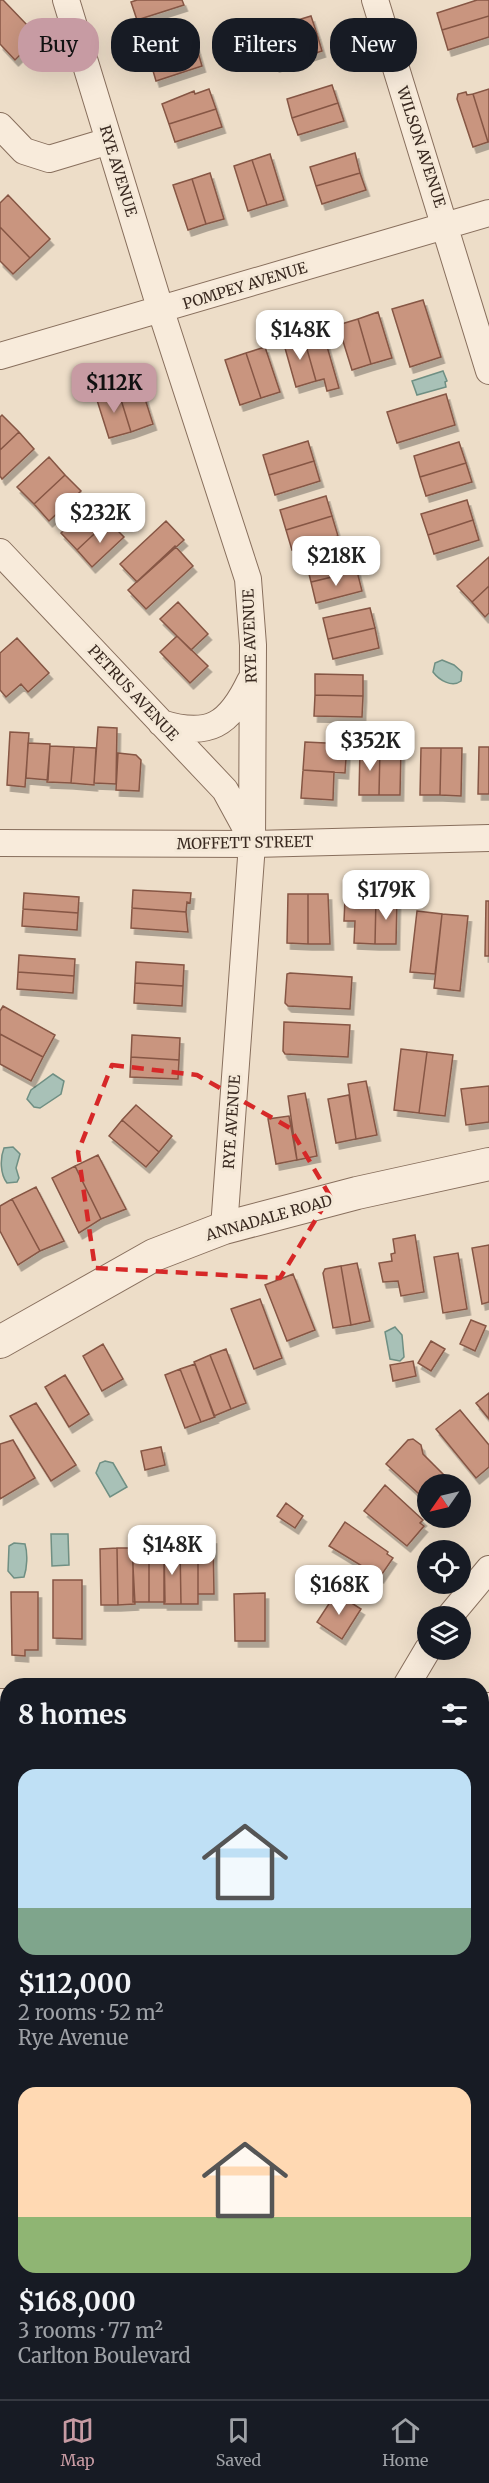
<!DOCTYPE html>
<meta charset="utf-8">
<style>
body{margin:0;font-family:Merriweather,serif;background:#242831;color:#f1f3f6;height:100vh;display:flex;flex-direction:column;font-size:22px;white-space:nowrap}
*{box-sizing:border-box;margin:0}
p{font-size:20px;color:#9ea1a6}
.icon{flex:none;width:33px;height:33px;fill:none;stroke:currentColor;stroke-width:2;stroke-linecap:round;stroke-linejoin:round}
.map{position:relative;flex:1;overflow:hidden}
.side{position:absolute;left:0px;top:1678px;width:489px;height:722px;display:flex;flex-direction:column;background:#171b24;border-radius:24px 24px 0 0;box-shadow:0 6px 24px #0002}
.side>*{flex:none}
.top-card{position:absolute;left:18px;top:18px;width:453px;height:54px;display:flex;gap:12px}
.needle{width:39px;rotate:236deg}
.tools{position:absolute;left:417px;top:1474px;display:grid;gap:12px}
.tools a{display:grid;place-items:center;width:54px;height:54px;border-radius:50%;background:#171b24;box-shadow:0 6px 24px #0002;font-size:30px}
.price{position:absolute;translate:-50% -51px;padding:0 14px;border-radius:12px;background:#fff;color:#222;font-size:20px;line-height:39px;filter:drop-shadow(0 2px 3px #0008)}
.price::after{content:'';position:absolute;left:50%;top:36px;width:18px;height:14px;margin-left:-9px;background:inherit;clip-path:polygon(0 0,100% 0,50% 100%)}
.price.active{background:#c79ba3;color:#111}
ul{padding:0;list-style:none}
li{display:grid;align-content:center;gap:12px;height:318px;padding:0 18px}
li span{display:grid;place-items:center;height:186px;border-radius:18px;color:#555}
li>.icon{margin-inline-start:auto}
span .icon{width:108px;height:108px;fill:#fffc;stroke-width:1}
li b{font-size:26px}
h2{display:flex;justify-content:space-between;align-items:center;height:72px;padding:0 18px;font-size:26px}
.chip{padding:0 21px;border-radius:24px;background:#171b24;box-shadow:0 6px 24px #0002;font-size:21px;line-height:54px}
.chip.active{background:#c79ba3;color:#111}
.tab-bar{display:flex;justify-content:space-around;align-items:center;height:84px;border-top:2px solid #363941;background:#171b24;font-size:16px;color:#9ea1a6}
.tab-bar a{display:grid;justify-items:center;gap:3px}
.tab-bar .active{color:#c79ba3}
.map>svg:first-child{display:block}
.green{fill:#cbca9c}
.water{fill:#a8c1b7;stroke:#6f8f83;stroke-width:1.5}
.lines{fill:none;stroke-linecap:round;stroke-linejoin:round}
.stream{stroke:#6f8f83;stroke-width:8}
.building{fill:#c9957f;stroke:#865644;stroke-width:1.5;filter:url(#shadow)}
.minor-casing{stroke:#886f5d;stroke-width:28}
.tertiary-casing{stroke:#886f5d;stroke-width:34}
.minor{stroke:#f8ebdb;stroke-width:26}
.tertiary{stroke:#f8ebdb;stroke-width:32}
.marked{fill:none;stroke:#d62828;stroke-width:4.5;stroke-dasharray:12 8;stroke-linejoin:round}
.labels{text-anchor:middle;stroke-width:6;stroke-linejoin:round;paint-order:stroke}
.street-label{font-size:15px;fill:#392920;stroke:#f4e8d7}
</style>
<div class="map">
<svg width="489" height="2399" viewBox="0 0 489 2399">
<defs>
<filter id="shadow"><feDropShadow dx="3.5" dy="6" stdDeviation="0" flood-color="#0004"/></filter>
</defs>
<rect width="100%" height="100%" fill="#edddc8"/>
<!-- green -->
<path class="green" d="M 482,1864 L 489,1864 L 489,2086 L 482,2086 Z"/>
<!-- water -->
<path class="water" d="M 443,371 L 447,381 L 445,382 L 446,387 L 417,395 L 412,381 Z
M 442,660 L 454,665 L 462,672 L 461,681 C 452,688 439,680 433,672 L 435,663 Z
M 53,1074 L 64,1081 L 61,1094 L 40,1108 L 34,1107 L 27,1099 L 31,1090 Z
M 13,1147 L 20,1154 L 16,1168 L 19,1178 L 17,1182 L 7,1183 C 0,1174 0,1158 4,1148 Z
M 395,1327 L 402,1335 L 404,1357 L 400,1361 L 390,1359 L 385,1332 Z
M 105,1461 L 113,1463 L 127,1487 L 110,1497 L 96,1473 L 100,1463 Z
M 51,1534 L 68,1534 L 69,1565 L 52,1566 Z
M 14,1543 L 25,1544 C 28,1554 27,1568 24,1577 L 14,1578 L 8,1571 L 9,1546 Z"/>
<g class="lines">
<!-- stream -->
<path class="stream" d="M 482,1973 L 489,1978"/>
</g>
<!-- building -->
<path class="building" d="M 0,0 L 3,0 L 29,27 L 26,31 L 34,41 L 15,60 L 0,44 Z
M 137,0 L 182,0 L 184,5 L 137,20 L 131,2 Z
M 477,0 L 489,0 L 489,16 L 442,30 L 437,13 Z
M 311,16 L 317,34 L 271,48 L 265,30 Z
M 489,16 L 489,37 L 448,50 L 442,30 Z
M 191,30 L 197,49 L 151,64 L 145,44 Z
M 317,34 L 322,51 L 276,66 L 271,48 Z
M 197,49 L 202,66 L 156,81 L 151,64 Z
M 332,85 L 338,103 L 292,118 L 287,99 Z
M 209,89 L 216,109 L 169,124 L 162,104 L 194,91 L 195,94 Z
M 489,89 L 489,142 L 488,142 L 473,94 Z
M 466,92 L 467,95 L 473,94 L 488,142 L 473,147 L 457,99 L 458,94 Z
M 338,103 L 344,121 L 298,135 L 292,118 Z
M 216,109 L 222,127 L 175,142 L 169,124 Z
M 355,153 L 360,173 L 316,186 L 310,167 Z
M 270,154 L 284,200 L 267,205 L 252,160 Z
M 252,160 L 267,205 L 248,211 L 234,166 Z
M 210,173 L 224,219 L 206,224 L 192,179 Z
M 360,173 L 366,190 L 322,204 L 316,186 Z
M 192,179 L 206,224 L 188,230 L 173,185 Z
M 8,195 L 50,239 L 30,258 L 0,227 L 0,203 Z
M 0,227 L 30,258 L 13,274 L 0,261 Z
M 423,300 L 441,357 L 410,367 L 392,309 Z
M 378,312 L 392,358 L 371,364 L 358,319 Z
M 358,319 L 371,364 L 352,370 L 338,325 Z
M 322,329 L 339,388 L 327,391 L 324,379 L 316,381 L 303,335 Z
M 303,335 L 316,381 L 296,387 L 283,341 Z
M 265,347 L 280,392 L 261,398 L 246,353 Z
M 246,353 L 261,398 L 240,405 L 225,360 Z
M 140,383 L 153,424 L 131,432 L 118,390 Z
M 118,390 L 131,432 L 109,438 L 96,397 Z
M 446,394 L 455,425 L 397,443 L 387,412 Z
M 2,415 L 19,432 L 0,450 L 0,417 Z
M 19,432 L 34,449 L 2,479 L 0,476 L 0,450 Z
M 308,441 L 314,461 L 269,475 L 263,455 Z
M 459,442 L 466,463 L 420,477 L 414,456 Z
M 49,457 L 65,475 L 34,504 L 17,487 Z
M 314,461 L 320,481 L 275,495 L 269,475 Z
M 466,463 L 472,482 L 426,496 L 420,477 Z
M 65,475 L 81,491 L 49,521 L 34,504 Z
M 326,496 L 332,516 L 286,530 L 280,510 Z
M 467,500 L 473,520 L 428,535 L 421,514 Z
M 92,504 L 108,521 L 77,550 L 61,533 Z
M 332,516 L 338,536 L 292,550 L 286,530 Z
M 473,520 L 479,540 L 434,554 L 428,535 Z
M 108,521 L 124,537 L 92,567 L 77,550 Z
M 166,521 L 184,540 L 137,582 L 120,564 Z
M 175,546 L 193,566 L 146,609 L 128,590 Z
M 352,551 L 357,571 L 311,582 L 306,562 Z
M 489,557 L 489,586 L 472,602 L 457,586 Z
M 357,571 L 362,591 L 316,603 L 311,582 Z
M 489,586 L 489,613 L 485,617 L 472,602 Z
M 178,602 L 208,634 L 191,650 L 160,619 Z
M 370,608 L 375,628 L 328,639 L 323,618 Z
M 375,628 L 379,648 L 333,659 L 328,639 Z
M 177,636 L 208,666 L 190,683 L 160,652 Z
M 17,638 L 49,673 L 28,692 L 21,684 L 6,697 L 0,690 L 0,653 Z
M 315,674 L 363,675 L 363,696 L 315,695 Z
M 315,695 L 363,696 L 362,717 L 314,716 Z
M 98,727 L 117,728 L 116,784 L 94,783 Z
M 10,732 L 29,733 L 25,787 L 7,785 Z
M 305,742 L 347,744 L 345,773 L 303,770 Z
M 28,743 L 50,744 L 48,780 L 26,778 Z
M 50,746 L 74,747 L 71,783 L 47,782 Z
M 74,747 L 96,748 L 94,785 L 71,783 Z
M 479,747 L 489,747 L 489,794 L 478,794 Z
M 360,748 L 380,748 L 379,795 L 359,795 Z
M 380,748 L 401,748 L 400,795 L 379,795 Z
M 421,748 L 441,748 L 440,795 L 420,795 Z
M 441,748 L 462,748 L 461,796 L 440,795 Z
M 118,753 L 136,755 L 141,760 L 139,791 L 116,790 Z
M 303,770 L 334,772 L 333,800 L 301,798 Z
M 133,890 L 191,893 L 190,903 L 187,902 L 186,912 L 132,908 Z
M 24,893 L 79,897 L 78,913 L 23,909 Z
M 288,894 L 308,894 L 308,944 L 287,943 Z
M 308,894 L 328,894 L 330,944 L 308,944 Z
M 376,898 L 375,944 L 354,943 L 355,921 L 344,921 L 345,899 Z
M 376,898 L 397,898 L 396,944 L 375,944 Z
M 486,901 L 489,901 L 489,956 L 485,956 Z
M 132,908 L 186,912 L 188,932 L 131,928 Z
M 23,909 L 78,913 L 77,930 L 22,926 Z
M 417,911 L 442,914 L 435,974 L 410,972 Z
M 442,914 L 468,916 L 460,991 L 434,988 Z
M 19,955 L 75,959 L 74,976 L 18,972 Z
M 136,962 L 184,965 L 183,986 L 135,983 Z
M 18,972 L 74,976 L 73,993 L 17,989 Z
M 290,973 L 352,977 L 350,1009 L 288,1006 L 285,1003 L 287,974 Z
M 135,983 L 183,986 L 182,1006 L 134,1003 Z
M 3,1006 L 55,1035 L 43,1057 L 0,1034 L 0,1011 Z
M 284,1022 L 350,1025 L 348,1057 L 285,1054 L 283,1051 Z
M 0,1034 L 43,1057 L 31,1081 L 0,1064 Z
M 132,1035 L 180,1038 L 179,1060 L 131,1057 Z
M 401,1049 L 427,1052 L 419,1113 L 394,1110 Z
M 427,1052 L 453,1055 L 445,1116 L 419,1113 Z
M 131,1057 L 179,1060 L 178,1079 L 130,1077 Z
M 366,1081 L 377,1135 L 356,1139 L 348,1084 Z
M 489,1086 L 489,1122 L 466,1125 L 461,1089 Z
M 305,1093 L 317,1156 L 297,1160 L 288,1096 Z
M 349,1095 L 356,1139 L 336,1143 L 328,1099 Z
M 136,1105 L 172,1136 L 159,1152 L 122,1120 Z
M 289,1116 L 297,1160 L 276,1164 L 268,1119 Z
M 122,1120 L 159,1152 L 146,1167 L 109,1136 Z
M 98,1155 L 126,1209 L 101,1219 L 75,1166 Z
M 75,1166 L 101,1219 L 79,1233 L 52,1178 Z
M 36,1187 L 64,1241 L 40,1251 L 12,1199 Z
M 12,1199 L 40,1251 L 18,1265 L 0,1231 L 0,1206 Z
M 415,1235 L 424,1292 L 401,1296 L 398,1281 L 383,1282 L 379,1263 L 392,1261 L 391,1254 L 395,1253 L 393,1239 Z
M 489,1245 L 489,1302 L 482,1304 L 472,1248 Z
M 458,1253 L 467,1309 L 443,1313 L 434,1257 Z
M 357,1263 L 370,1321 L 351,1325 L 341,1266 Z
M 341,1266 L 351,1325 L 333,1328 L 323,1273 L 325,1269 Z
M 293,1274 L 315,1330 L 287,1341 L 265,1285 Z
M 260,1299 L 282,1358 L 254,1369 L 231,1309 Z
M 471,1320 L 486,1326 L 475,1351 L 460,1344 Z
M 431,1341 L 445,1349 L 431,1371 L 418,1363 Z
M 103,1344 L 123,1379 L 102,1391 L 83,1356 Z
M 226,1349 L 246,1403 L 231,1409 L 210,1355 Z
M 210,1355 L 231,1409 L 214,1416 L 194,1362 Z
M 413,1361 L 416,1376 L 393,1381 L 390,1365 Z
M 195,1364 L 215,1417 L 201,1422 L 180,1369 Z
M 180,1369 L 201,1422 L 185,1428 L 165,1375 Z
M 65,1375 L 89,1414 L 69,1427 L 45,1387 Z
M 489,1393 L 489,1419 L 476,1403 Z
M 36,1403 L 76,1465 L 51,1481 L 10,1416 Z
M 460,1410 L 489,1445 L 489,1467 L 476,1478 L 436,1429 Z
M 413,1439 L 421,1445 L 423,1454 L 454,1485 L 428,1485 L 428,1502 L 386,1464 L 408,1440 Z
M 13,1440 L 35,1478 L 0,1499 L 0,1444 Z
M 161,1447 L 165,1465 L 145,1470 L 141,1451 Z
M 385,1485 L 423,1520 L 420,1523 L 424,1526 L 407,1546 L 364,1511 Z
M 286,1503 L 303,1516 L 295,1528 L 277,1516 Z
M 345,1522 L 388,1552 L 387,1554 L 393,1558 L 380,1577 L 329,1546 Z
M 194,1538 L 213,1538 L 214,1594 L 198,1594 L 198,1547 L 195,1547 Z
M 133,1545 L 149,1545 L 149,1602 L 133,1602 Z
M 149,1545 L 164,1545 L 165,1602 L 149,1602 Z
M 164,1547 L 180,1547 L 181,1604 L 164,1604 Z
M 180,1547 L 198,1547 L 198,1604 L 181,1604 Z
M 117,1548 L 132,1548 L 135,1604 L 118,1605 Z
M 117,1548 L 118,1605 L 101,1605 L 100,1549 Z
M 53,1580 L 82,1580 L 82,1639 L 53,1638 Z
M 11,1592 L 38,1592 L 38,1650 L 25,1650 L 25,1656 L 12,1655 Z
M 265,1593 L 265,1641 L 235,1641 L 234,1594 Z
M 336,1593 L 361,1609 L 342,1639 L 317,1622 Z
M 482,1755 L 487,1755 L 487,1787 L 482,1787 Z
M 482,2179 L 489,2179 L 489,2235 L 482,2235 Z
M 0,2352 L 5,2352 L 6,2399 L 0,2399 Z
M 482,2353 L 489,2353 L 489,2399 L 470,2399 L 470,2392 L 482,2392 Z
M 21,2392 L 49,2392 L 49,2399 L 21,2399 Z
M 64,2392 L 93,2392 L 93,2399 L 64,2399 Z
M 103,2392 L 197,2392 L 197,2398 L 103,2399 Z
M 235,2392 L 280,2392 L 280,2399 L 235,2399 Z
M 386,2392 L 415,2392 L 415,2399 L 386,2399 Z
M 425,2392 L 455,2392 L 455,2399 L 425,2399 Z"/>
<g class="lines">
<!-- minor casing -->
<g class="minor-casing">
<path id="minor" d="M 66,0 L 161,311 L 248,579 L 253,645 L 252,844 L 224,1228
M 375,0 L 489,371
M 0,126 L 24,151 L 49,159 L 109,141
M 0,356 L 489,213
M 0,552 L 225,790 L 249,834
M 161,723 C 209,738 229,725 250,681
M 0,843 L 252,844 L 489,838
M 449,1617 L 489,1569
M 406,1686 L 428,1649
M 0,1702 L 8,1702
M 482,1706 L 489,1706
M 0,2017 L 8,2017
M 482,2296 L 489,2296
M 0,2297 L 8,2297
M 338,2392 L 339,2399"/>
</g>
<!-- tertiary casing -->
<g class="tertiary-casing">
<path id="tertiary" d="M 0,1342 L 154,1255 L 224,1228 L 357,1193 L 489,1164"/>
</g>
<!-- minor -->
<use href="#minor" class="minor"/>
<!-- tertiary -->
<use href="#tertiary" class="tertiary"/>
</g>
<!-- marked area -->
<path class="marked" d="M 112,1065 L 197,1075 L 290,1128 L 330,1196 L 280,1278 L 95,1268 L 78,1152 Z"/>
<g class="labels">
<!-- street labels -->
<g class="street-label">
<text transform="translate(421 147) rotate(72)" y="5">WILSON AVENUE</text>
<text transform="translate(118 171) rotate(73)" y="5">RYE AVENUE</text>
<text transform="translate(245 286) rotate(-17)" y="5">POMPEY AVENUE</text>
<text transform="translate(250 636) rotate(-92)" y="5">RYE AVENUE</text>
<text transform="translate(133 693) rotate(47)" y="5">PETRUS AVENUE</text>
<text transform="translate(245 843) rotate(-1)" y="5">MOFFETT STREET</text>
<text transform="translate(232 1122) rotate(-86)" y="5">RYE AVENUE</text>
<text transform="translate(269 1218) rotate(-16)" y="5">ANNADALE ROAD</text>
</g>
</g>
</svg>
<div class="tools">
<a><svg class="needle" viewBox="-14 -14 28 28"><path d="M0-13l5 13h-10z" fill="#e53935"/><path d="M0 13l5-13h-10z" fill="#9ea1a6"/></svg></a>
<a><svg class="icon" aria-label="locate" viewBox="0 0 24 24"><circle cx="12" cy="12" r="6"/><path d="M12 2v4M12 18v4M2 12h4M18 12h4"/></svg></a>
<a><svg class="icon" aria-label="layers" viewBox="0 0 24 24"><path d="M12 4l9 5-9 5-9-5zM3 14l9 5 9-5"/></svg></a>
</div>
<b class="price" style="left:300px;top:361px">$148K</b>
<b class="price active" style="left:114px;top:414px">$112K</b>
<b class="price" style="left:100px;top:544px">$232K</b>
<b class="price" style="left:336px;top:587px">$218K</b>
<b class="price" style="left:370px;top:772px">$352K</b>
<b class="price" style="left:386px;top:921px">$179K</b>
<b class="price" style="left:172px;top:1576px">$148K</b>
<b class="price" style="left:339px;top:1616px">$168K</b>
<div class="top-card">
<a class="chip active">Buy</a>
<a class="chip">Rent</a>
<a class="chip">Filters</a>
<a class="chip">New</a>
</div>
<section class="side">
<h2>8 homes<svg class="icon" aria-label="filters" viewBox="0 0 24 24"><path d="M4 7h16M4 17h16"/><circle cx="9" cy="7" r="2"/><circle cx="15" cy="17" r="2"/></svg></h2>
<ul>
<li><span style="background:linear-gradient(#bfe0f5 75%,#7fa58c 0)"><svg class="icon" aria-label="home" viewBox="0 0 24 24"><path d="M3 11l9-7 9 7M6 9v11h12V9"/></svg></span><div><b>$112,000</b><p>2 rooms · 52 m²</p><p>Rye Avenue</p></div></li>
<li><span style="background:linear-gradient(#ffd9b3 70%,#8fb573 0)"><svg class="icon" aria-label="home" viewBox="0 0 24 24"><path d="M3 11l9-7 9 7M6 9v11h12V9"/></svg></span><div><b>$168,000</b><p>3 rooms · 77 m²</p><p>Carlton Boulevard</p></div></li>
</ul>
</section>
</div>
<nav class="tab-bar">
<a class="active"><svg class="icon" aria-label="map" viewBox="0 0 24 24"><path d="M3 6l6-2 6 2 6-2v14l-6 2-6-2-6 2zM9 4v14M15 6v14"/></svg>Map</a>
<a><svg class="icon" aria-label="saved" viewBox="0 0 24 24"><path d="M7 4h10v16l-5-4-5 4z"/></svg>Saved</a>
<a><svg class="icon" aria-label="home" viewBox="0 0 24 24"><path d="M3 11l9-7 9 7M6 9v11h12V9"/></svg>Home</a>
</nav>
